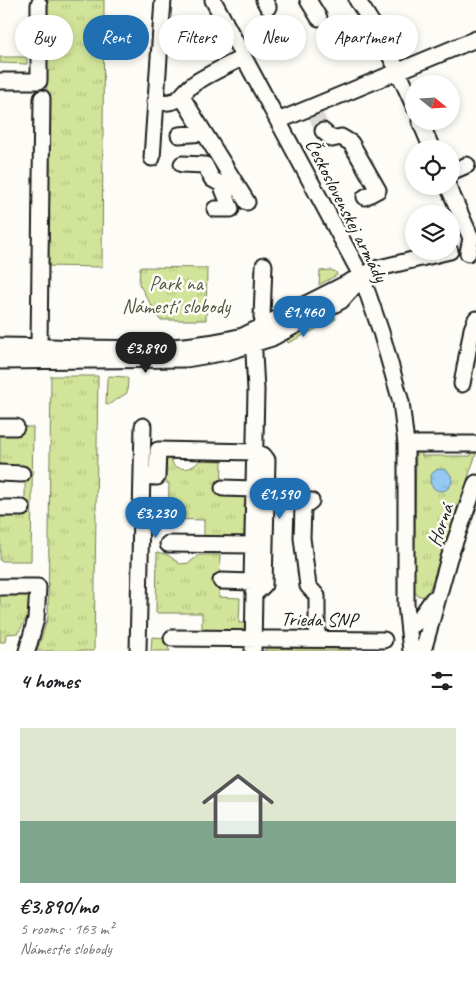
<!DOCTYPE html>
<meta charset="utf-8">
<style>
body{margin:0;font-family:Caveat,sans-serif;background:#f6f6f6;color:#202124;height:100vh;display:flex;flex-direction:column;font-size:19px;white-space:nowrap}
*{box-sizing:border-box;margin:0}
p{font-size:16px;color:#757577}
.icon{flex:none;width:28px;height:28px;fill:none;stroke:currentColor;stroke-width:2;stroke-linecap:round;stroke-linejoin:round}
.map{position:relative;height:651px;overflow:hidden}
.sheet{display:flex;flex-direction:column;background:#fff;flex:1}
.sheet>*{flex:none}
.banner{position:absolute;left:15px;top:15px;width:446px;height:45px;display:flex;gap:10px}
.needle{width:32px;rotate:108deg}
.fabs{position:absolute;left:405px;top:75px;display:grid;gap:10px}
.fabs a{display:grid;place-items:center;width:55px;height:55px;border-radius:50%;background:#fff;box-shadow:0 2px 8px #0003;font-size:25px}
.price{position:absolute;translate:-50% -42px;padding:0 11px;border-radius:18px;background:#1f6fb2;color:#fff;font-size:16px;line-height:32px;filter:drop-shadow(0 1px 2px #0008)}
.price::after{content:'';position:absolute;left:50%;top:30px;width:15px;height:11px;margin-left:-8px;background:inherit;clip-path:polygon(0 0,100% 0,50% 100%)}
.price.on{background:#222;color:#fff}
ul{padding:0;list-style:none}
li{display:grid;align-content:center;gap:10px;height:265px;padding:0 20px}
li span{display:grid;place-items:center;height:155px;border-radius:0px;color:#555}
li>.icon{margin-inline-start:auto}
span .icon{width:90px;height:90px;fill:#fffc;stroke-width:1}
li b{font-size:21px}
h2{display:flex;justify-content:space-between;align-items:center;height:60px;padding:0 20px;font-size:21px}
.chip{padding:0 18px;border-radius:22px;background:#fff;box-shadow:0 2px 8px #0003;font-size:18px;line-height:45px}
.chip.on{background:#1f6fb2;color:#fff}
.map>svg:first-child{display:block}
.grass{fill:#d2e499;stroke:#77805a}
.park{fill:url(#park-tufts);stroke:#77805a}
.water{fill:url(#water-ripples);stroke:#65849c}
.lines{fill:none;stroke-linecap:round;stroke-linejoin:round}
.minor-tunnel{stroke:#dbdad6;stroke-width:15;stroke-dasharray:15 8;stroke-linecap:butt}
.minor-casing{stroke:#1c1c1c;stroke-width:19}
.minor{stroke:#fdfcf7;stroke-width:15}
.labels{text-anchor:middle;stroke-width:5;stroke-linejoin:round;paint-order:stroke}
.street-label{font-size:20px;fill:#1c1c1c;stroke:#fdfcf7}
.park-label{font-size:20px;fill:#535842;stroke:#fdfcf7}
</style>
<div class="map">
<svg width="476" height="651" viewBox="0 0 476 651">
<defs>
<pattern id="park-tufts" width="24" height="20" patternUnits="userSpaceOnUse" patternTransform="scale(1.25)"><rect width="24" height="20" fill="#d2e499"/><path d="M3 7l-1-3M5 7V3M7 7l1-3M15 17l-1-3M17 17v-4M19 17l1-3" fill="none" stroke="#b4c383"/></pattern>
<pattern id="water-ripples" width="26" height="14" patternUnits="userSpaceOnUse" patternTransform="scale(1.25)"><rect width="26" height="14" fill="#95c9f2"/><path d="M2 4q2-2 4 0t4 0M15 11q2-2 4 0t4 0" fill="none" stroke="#80accf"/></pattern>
</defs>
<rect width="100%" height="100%" fill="#fdfcf7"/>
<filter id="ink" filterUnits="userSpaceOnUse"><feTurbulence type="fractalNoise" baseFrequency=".02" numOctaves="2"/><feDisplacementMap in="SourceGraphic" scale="10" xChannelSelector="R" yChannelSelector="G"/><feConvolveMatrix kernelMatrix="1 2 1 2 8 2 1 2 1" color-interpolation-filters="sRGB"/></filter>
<g filter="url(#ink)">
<!-- grass -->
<path class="grass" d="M 0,57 L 27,57 L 27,64 L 0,63 Z
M 331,270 L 336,272 L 337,275 L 319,285 L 320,271 Z
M 334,315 L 336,319 L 288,343 L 286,338 Z
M 109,376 L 126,377 L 128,379 L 127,393 L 108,405 L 106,404 L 107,379 Z"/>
<!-- park -->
<path class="park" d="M 48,0 L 104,0 L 102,267 L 44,266 Z
M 140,267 L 207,268 L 206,320 L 160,320 L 139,284 Z
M 51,376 L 98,376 L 94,651 L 37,651 L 48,617 Z
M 0,427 L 33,427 L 31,561 L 0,561 L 0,508 L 22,508 L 25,499 L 25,481 L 0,480 Z
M 416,449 L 422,449 L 422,456 L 471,456 L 472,450 L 476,450 L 476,454 L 428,594 L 424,597 L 417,595 L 414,591 Z
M 170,458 L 174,466 C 185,470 191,470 200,460 L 222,461 L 221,495 L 250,495 L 250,541 L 204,541 L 204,520 L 168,519 L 169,483 L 166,483 L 166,459 Z
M 157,552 L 168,555 L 180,564 L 189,563 L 199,555 L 220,555 L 219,597 L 240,598 L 239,623 L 248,623 L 244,631 L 202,634 L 202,613 L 156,613 Z
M 0,591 L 30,592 L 28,616 L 18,633 L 6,634 L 5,642 L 0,642 Z
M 152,637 L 167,638 L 167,646 L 170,651 L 151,651 Z
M 268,648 L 348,649 L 352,651 L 263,651 Z"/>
<!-- water -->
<path class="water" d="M430 480a11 11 0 1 1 22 0a11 11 0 1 1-22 0Z"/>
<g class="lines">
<!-- minor-tunnel -->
<path class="minor-tunnel" d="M 315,113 L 323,131"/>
<!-- minor casing -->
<g class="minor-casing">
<path id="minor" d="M 213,0 L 362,277 L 381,332 L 401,402 L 406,444 L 406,604 L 411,651
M 264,0 L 268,7
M 308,0 L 319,18
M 357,0 C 381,35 397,68 414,106
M 182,48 L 225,22
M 0,81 L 39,81 L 39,4
M 182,97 L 247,202
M 155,102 C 186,105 178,92 198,81 C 213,72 228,65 244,57
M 278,121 L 476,39
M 420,121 L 432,149
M 323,131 L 332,139 L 341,137 L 351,143 L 378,190 L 365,197
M 179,135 L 204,133
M 152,158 L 163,0
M 182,164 L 205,165 L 212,179 L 221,184 L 231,209 L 215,209
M 451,172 L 467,165
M 448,186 L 471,238 L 468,253
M 264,265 L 262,317 L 266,325
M 0,346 C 79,346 165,356 243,336 L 375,269 L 450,251
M 35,355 L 39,346 L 42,98
M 0,361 L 186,359 L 227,352 L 272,338 L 341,301 L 358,282
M 462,384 L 472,329 L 476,319
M 0,427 L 16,427
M 406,444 L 476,444
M 0,473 L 22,474
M 142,476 L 157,477 L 158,450 L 255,452 L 263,455 L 267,460 L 264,585 L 259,590 L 254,593
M 223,488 L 254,489
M 311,501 L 303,507 L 302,538 L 308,586 L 317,596 L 317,639
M 0,508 L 22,508
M 168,544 L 253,545
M 221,581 L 252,582
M 0,587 L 38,587 L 36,619 L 27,651
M 409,628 L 416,623 L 433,599
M 172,638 L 384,640
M 138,651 L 143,426
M 253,651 L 254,593 L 252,582 L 256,390 L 253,335
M 423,651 L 449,558 L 476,483"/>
</g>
<!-- minor -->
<use href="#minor" class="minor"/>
</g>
</g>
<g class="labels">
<!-- street labels -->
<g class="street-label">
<text transform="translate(347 210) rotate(63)" y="7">Československej armády</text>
<text transform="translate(440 525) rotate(-71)" y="7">Horná</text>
<text transform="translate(319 619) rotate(1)" y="7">Trieda SNP</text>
</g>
<!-- park labels -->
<g class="park-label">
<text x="176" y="290">Park na<tspan x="176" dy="23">Námestí slobody</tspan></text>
</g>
</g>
</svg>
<div class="fabs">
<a><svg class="needle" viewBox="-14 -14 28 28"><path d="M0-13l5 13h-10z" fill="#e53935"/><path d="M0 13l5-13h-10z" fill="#757577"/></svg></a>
<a><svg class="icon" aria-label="locate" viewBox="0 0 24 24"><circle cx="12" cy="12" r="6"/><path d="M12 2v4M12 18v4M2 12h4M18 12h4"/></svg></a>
<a><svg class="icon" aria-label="layers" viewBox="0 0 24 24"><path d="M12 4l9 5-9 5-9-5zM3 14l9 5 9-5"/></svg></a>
</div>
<b class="price" style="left:304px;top:338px">€1,460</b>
<b class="price on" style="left:146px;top:374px">€3,890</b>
<b class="price" style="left:280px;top:520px">€1,590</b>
<b class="price" style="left:156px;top:539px">€3,230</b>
<div class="banner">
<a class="chip">Buy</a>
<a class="chip on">Rent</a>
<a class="chip">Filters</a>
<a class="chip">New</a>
<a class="chip">Apartment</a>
</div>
</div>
<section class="sheet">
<h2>4 homes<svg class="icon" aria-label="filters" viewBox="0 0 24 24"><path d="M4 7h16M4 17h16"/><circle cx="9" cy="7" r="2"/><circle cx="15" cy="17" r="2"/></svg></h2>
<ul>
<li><span style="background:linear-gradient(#dfe7d0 60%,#7fa58c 0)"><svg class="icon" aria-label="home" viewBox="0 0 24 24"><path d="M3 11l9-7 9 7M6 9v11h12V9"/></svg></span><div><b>€3,890/mo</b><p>5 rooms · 163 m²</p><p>Námestie slobody</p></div></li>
</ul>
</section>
